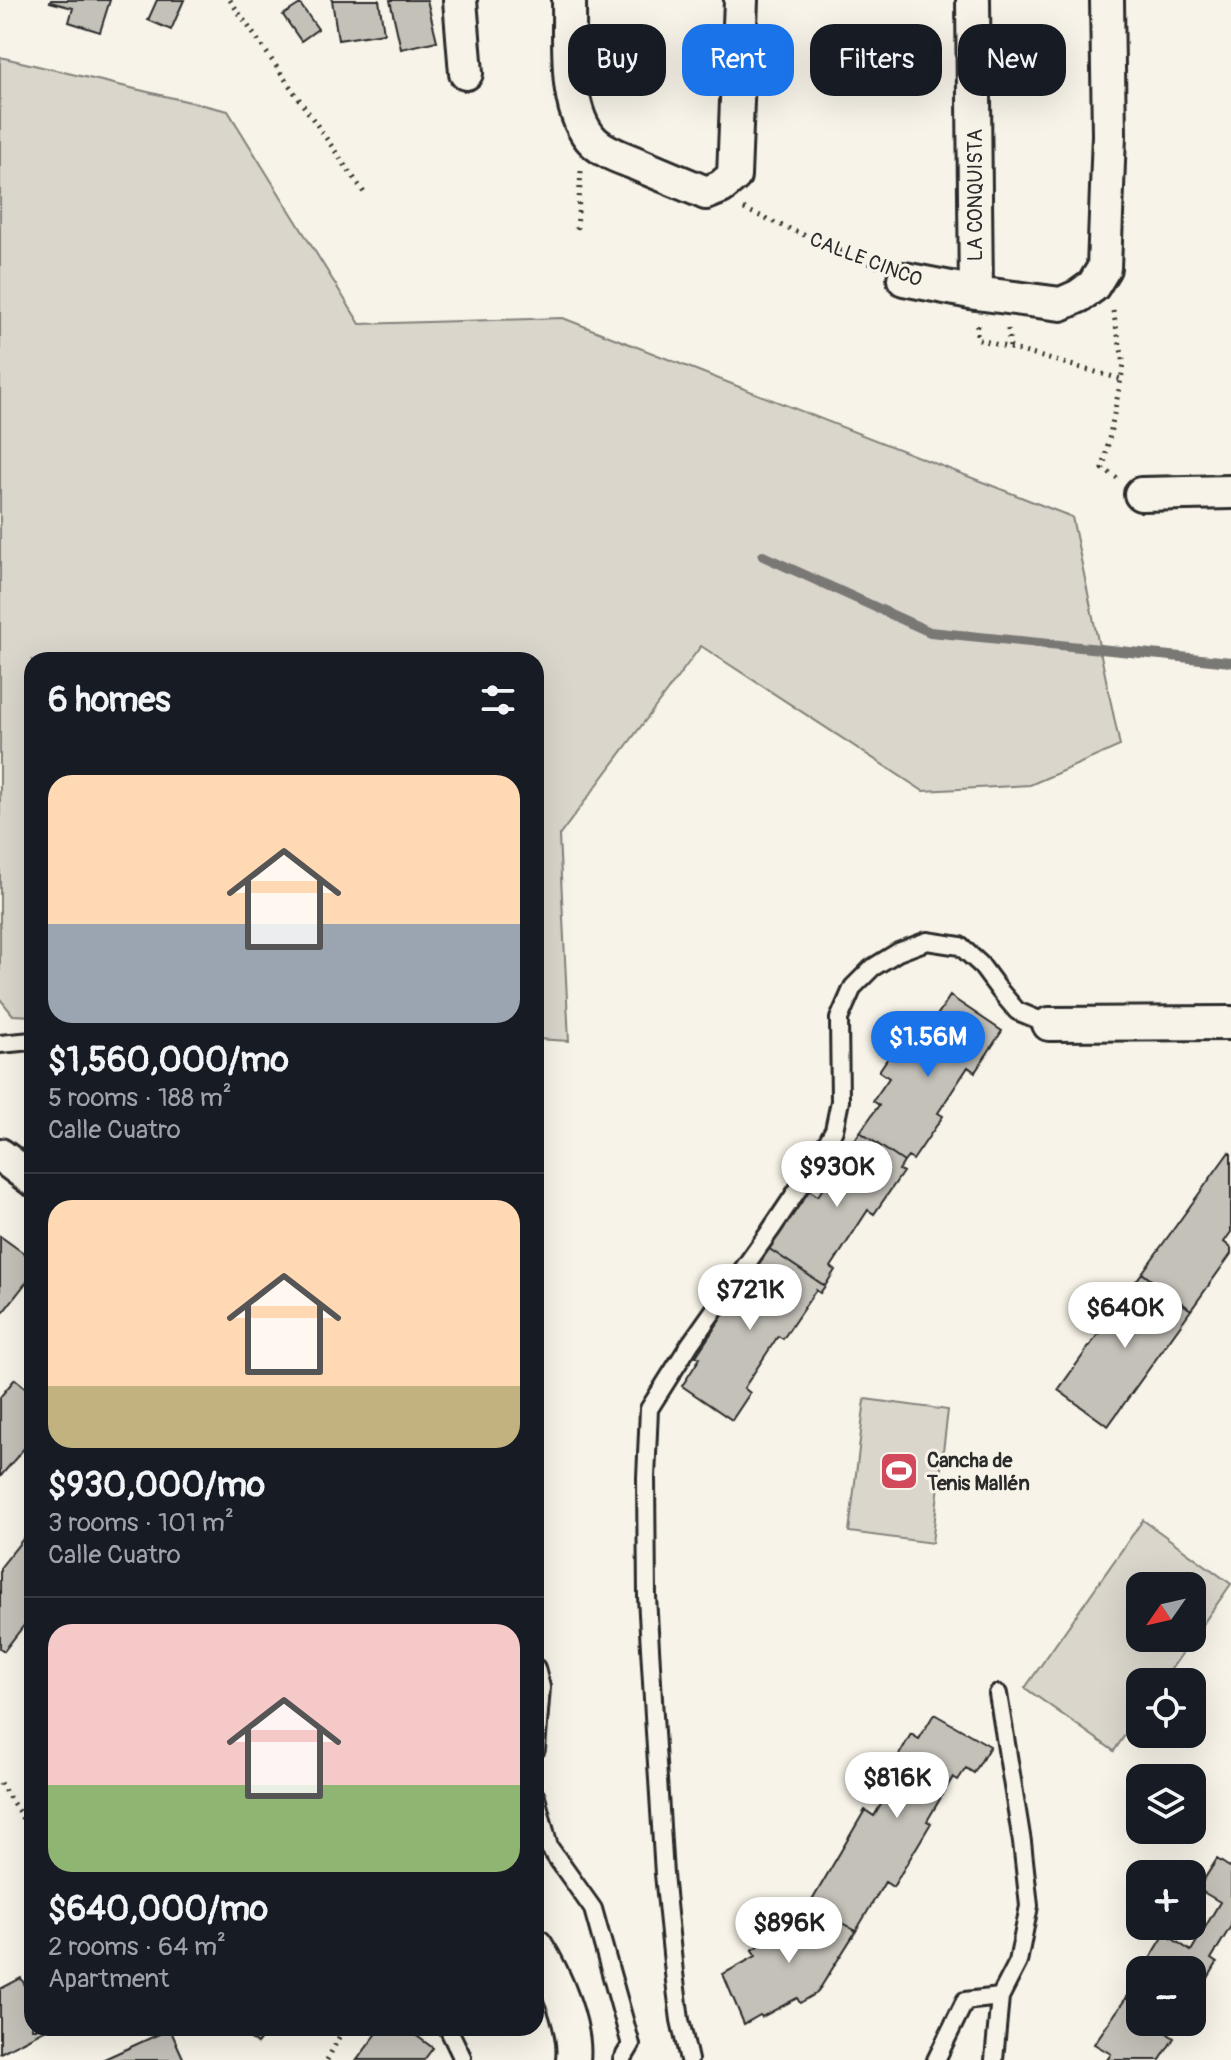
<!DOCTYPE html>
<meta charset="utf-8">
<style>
body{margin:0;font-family:Pangolin,sans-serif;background:#20242c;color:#f1f3f6;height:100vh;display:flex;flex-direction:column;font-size:30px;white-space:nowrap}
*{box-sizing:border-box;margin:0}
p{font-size:26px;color:#9ea1a6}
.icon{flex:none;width:44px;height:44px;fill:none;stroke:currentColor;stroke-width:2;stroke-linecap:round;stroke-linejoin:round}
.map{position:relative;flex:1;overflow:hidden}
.sheet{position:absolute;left:24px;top:652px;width:520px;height:1384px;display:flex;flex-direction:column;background:#171b24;border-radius:24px;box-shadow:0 8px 32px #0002}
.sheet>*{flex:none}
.top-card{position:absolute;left:568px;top:24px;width:542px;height:72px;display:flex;gap:16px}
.needle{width:52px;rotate:236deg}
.controls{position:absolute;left:1126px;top:1572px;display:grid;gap:16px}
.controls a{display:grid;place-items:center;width:80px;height:80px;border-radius:16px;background:#171b24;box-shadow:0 8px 32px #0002;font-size:40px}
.price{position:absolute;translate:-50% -68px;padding:0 18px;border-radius:28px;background:#fff;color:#222;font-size:26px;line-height:52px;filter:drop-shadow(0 2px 4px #0008)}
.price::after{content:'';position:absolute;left:50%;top:48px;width:24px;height:18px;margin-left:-12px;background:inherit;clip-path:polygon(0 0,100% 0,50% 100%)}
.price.on{background:#1a73e8;color:#fff}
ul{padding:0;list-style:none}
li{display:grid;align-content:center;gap:16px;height:424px;padding:0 24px}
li+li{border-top:2px solid #363941}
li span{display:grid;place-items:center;height:248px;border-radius:24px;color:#555}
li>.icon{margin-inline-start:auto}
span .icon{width:144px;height:144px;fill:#fffc;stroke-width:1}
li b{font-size:34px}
h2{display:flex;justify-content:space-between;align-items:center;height:96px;padding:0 24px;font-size:34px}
.tag{padding:0 28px;border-radius:24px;background:#171b24;box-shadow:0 8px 32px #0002;font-size:28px;line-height:72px}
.tag.on{background:#1a73e8;color:#fff}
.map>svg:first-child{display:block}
.green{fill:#dad6cc;stroke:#82807c;stroke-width:2;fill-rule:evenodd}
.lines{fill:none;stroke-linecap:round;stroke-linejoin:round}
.stream{stroke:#7a7874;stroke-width:10}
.building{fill:#c4c1b9;stroke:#2b2b2b;stroke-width:2}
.service-casing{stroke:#2b2b2b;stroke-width:22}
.minor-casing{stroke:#2b2b2b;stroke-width:38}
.path{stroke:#2b2b2b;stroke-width:5;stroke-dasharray:2 6;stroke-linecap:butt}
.service{stroke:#f7f3e8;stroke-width:16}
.minor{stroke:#f7f3e8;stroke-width:32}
.labels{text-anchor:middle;stroke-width:6;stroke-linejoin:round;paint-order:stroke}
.street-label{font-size:20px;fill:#2b2b2b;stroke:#f7f3e8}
.poi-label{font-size:20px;font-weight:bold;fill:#2b2b2b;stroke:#f7f3e8;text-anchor:start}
</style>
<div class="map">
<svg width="1231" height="2060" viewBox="0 0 1231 2060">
<rect width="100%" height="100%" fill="#f7f3e8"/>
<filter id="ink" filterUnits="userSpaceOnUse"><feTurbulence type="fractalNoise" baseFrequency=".0125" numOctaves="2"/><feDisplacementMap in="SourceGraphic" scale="16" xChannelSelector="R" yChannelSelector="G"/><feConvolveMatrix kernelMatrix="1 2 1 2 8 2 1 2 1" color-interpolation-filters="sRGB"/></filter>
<g filter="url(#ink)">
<!-- green -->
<path class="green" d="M 0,57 L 228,111 L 360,324 L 563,318 L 1072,517 L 1120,746 L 1030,785 L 923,791 L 701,646 L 559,836 L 569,1041 L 536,1039 L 536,660 L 32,660 L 32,1016 L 13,1015 L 0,999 Z
M 865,1399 L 948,1410 L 932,1543 L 849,1532 Z
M 1143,1520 L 1231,1584 L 1162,1682 L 1140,1682 L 1140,1713 L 1114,1751 L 1025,1688 ZM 1140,1586 L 1192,1586 L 1192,1638 L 1140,1638 Z"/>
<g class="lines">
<!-- stream -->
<path class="stream" d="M 763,556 L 930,632 L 1231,662"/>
</g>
<!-- building -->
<path class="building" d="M 51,0 L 110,0 L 100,32 L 69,22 L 73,8 L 50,2 Z
M 157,0 L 184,0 L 171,30 L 148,20 Z
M 332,0 L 379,0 L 384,33 L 338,40 Z
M 390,0 L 427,0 L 437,41 L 401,49 Z
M 300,4 L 318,29 L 301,41 L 283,15 Z
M 950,996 L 1002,1031 L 975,1072 L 968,1067 L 938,1113 L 943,1116 L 913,1160 L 908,1157 L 904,1162 L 860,1132 L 879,1105 L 873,1101 L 889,1078 L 879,1071 L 894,1049 L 908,1059 Z
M 860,1132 L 904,1162 L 899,1170 L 903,1172 L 874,1214 L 868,1210 L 831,1267 L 835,1270 L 825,1286 L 768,1248 L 807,1189 L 818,1196 Z
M 1229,1152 L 1231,1154 L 1231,1232 L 1224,1242 L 1231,1248 L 1231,1254 L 1191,1310 L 1142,1273 Z
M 0,1236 L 32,1259 L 32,1275 L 0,1316 Z
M 768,1248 L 825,1286 L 820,1293 L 816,1290 L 783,1339 L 778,1336 L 744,1388 L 750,1393 L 732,1420 L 682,1386 L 700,1358 L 696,1356 Z
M 1142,1273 L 1191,1310 L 1108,1426 L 1058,1390 Z
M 15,1379 L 32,1393 L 32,1439 L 0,1477 L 0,1397 Z
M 27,1534 L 32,1538 L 32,1615 L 4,1651 L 0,1648 L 0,1568 Z
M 934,1714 L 990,1746 L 974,1773 L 966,1768 L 958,1780 L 953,1777 L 927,1821 L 931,1823 L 893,1887 L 885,1882 L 856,1931 L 810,1904 L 865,1810 L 874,1816 L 889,1791 L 881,1786 L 911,1734 L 919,1739 Z
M 1217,1859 L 1231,1868 L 1231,1926 L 1211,1959 L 1217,1963 L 1192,2005 L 1192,1970 L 1143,1970 L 1165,1934 L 1191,1951 L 1220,1902 L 1198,1889 Z
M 810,1904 L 856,1931 L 817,1993 L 800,2003 L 797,1998 L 762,2017 L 760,2015 L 744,2024 L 723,1974 L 756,1956 L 752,1950 L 793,1927 Z
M 1140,1975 L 1140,2006 L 1126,1998 Z
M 21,1978 L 32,1998 L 32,2028 L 48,2028 L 0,2053 L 0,1989 Z
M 1126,1998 L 1140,2006 L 1140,2022 L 1165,2022 L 1173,2026 L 1168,2034 L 1174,2038 L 1160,2060 L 1107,2060 L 1111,2054 L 1094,2044 Z
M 237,2028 L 270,2028 L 257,2044 Z
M 381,2028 L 406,2028 L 433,2048 L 424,2060 L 357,2060 Z
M 170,2029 L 184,2060 L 102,2060 Z"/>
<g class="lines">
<!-- service casing -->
<g class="service-casing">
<path id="service" d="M 0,1044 L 32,1041
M 536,1668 L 541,1687 L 536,1749
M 998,1694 L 1022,1842 L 1029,1906 L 1018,1962 L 1000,1997
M 536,1797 L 549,1847 L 593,1909 L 631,2045 L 622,2060
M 448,2028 L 462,2057 L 461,2060
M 689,2060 L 680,2020 L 674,1973 L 664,1874 L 654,1716 L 647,1597 L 646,1478 L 649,1409 L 690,1344 L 770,1231 L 815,1164 L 834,1130 L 840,1101 L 839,1019 L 853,987 L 872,968 L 898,952 L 927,941 L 960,946 L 980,964 L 1000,991 L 1017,1011 L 1049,1024
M 936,2060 L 965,2001 L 1000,1997 L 994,2060"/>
</g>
<!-- minor casing -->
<g class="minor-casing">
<path id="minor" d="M 460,0 L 466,73
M 569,0 C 570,41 563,112 594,142 C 606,153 623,158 637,164 C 660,174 683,183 706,193 L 721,187 L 734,176 L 741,0
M 973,0 L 976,293
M 904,279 L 976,293 L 1061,304 L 1079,296 L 1093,286 L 1104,268 L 1109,135 L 1107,0
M 1141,494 L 1231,492
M 1049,1024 L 1231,1023
M 0,1155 L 32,1179
M 536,1946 C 554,1974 577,2027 573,2060"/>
</g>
<!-- path -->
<path class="path" d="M 230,0 L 365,194
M 744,209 L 878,267
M 577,229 L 581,171
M 1113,311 L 1124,364 L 1103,469 L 1117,478
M 977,325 L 977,339 L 1121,379
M 1008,329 L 1010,348
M 0,1783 L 32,1833
M 327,2060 L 344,2028"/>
<!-- service -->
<use href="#service" class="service"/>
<!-- minor -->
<use href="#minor" class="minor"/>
</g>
</g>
<!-- icons -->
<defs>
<g id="stadium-square" transform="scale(2)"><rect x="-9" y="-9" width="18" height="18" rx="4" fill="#d1495b" stroke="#f7f3e8"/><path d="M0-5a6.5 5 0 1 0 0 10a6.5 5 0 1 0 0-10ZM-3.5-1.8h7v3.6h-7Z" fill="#fff"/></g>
</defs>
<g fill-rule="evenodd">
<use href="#stadium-square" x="899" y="1471"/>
</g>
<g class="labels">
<!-- street labels -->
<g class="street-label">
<text transform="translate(975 195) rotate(-90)" y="7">LA CONQUISTA</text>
<text transform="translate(866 259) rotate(21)" y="7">CALLE CINCO</text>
</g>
<!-- poi labels -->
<g class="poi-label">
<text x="927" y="1467">Cancha de<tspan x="927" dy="23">Tenis Mallén</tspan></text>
</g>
</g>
</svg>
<div class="controls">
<a><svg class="needle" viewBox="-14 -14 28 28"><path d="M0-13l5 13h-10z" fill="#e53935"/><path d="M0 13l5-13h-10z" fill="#9ea1a6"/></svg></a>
<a><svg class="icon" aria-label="locate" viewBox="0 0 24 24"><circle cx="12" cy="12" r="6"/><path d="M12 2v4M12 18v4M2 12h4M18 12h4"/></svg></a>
<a><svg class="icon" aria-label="layers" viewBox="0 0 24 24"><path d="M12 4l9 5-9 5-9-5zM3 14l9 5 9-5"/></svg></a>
<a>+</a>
<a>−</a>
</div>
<b class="price on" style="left:928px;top:1079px">$1.56M</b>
<b class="price" style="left:837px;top:1209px">$930K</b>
<b class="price" style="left:750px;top:1332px">$721K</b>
<b class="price" style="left:1125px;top:1350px">$640K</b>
<b class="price" style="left:897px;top:1820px">$816K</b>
<b class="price" style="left:789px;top:1965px">$896K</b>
<div class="top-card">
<a class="tag">Buy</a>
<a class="tag on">Rent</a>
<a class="tag">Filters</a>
<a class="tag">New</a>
</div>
<section class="sheet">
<h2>6 homes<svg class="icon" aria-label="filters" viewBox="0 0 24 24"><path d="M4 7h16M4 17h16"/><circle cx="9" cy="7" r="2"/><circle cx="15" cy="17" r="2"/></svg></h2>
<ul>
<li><span style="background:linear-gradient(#ffd9b3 60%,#9aa5b1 0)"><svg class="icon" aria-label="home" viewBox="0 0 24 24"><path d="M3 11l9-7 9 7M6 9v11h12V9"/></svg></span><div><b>$1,560,000/mo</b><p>5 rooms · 188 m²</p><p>Calle Cuatro</p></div></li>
<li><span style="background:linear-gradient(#ffd9b3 75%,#c2b280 0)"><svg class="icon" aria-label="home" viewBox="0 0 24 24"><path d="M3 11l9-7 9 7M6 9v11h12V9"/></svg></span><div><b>$930,000/mo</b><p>3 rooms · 101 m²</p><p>Calle Cuatro</p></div></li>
<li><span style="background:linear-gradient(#f6c9c9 65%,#8fb573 0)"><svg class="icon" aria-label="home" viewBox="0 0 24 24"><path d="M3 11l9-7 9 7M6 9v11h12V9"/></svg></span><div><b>$640,000/mo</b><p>2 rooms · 64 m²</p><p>Apartment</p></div></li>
</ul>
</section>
</div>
